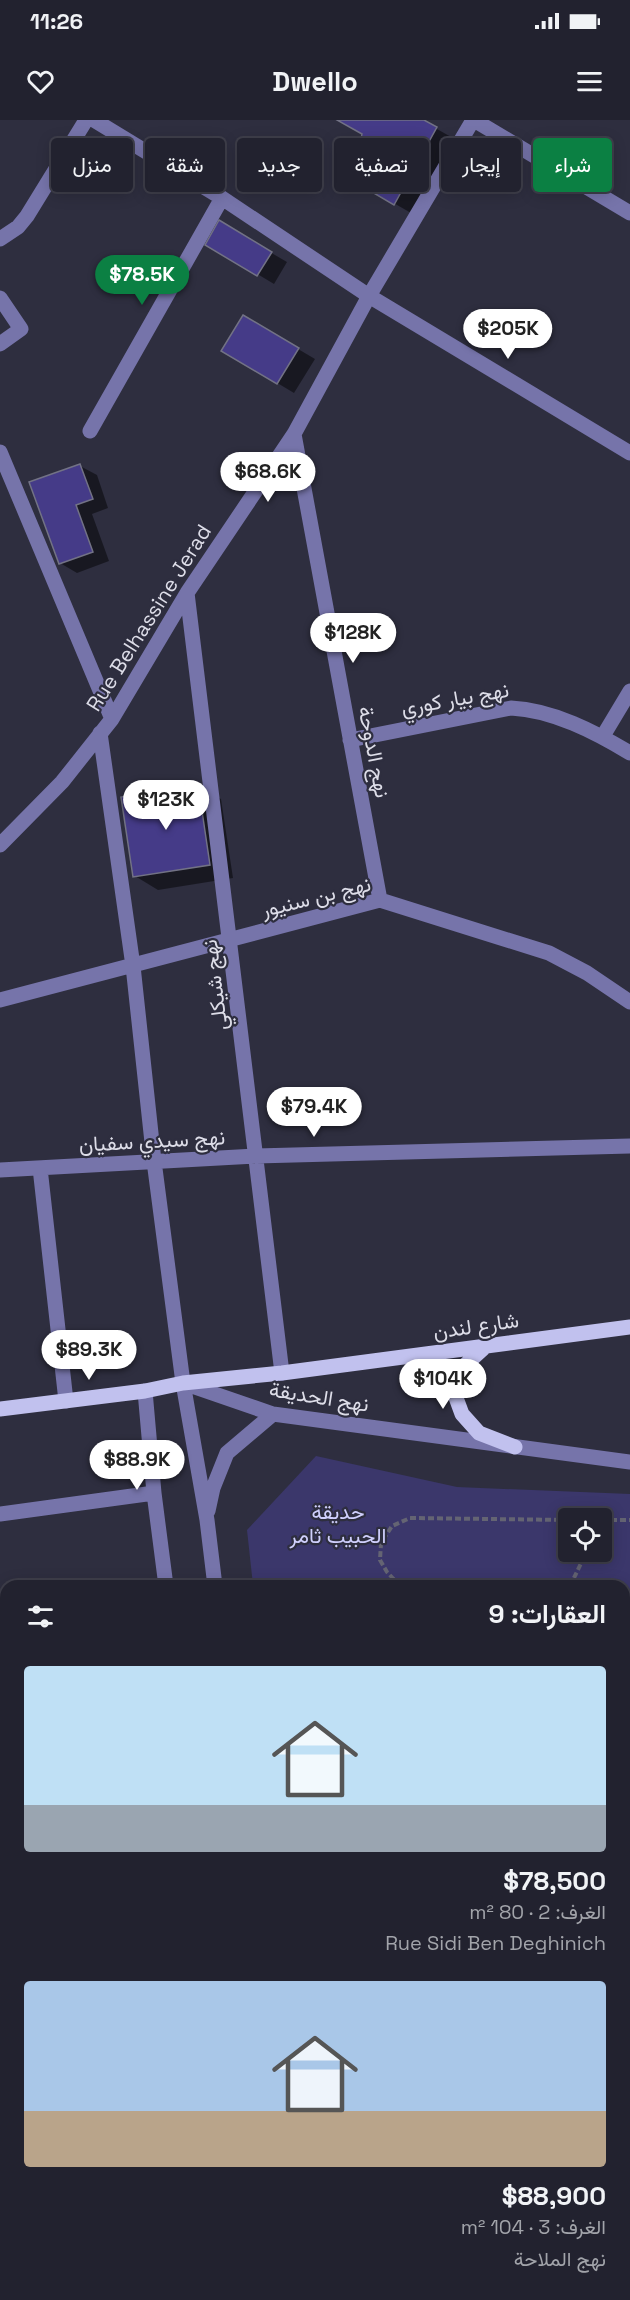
<!DOCTYPE html>
<html lang="ar">
<meta charset="utf-8">
<style>
body{margin:0;font-family:"Space Grotesk",Vazirmatn,sans-serif;background:#2e2f3b;color:#f1f3f6;direction:rtl;height:100vh;display:flex;flex-direction:column;font-size:22px;white-space:nowrap}
*{box-sizing:border-box;margin:0}
p{font-size:20px;color:#a2a4aa}
.icon{flex:none;width:33px;height:33px;fill:none;stroke:currentColor;stroke-width:2;stroke-linecap:round;stroke-linejoin:round}
.map{position:relative;flex:1;overflow:hidden;direction:ltr}
.side{position:absolute;left:0px;top:1460px;width:630px;height:722px;display:flex;flex-direction:column;background:#22222f;border-radius:18px 18px 0 0;box-shadow:0 3px 15px #0003,0 0 0 2px #3f3f4b;direction:rtl}
.side>*{flex:none}
.hud{position:absolute;left:18px;top:18px;width:594px;height:54px;direction:rtl;display:flex;gap:12px}
.fabs{position:absolute;left:558px;top:1388px;display:grid;gap:12px}
.fabs a{display:grid;place-items:center;width:54px;height:54px;border-radius:6px;background:#22222f;box-shadow:0 3px 15px #0003,0 0 0 2px #3f3f4b;font-size:30px}
.price{position:absolute;translate:-50% -51px;padding:0 14px;border-radius:21px;background:#fff;color:#222;font-size:20px;line-height:39px;filter:drop-shadow(0 2px 3px #0008)}
.price::after{content:'';position:absolute;left:50%;top:36px;width:18px;height:14px;margin-left:-9px;background:inherit;clip-path:polygon(0 0,100% 0,50% 100%)}
.price.active{background:#0b8043;color:#fff}
ul{padding:0;list-style:none}
li{display:grid;align-content:center;gap:12px;height:318px;padding:0 24px}
li span{display:grid;place-items:center;height:186px;border-radius:6px;color:#555}
li>.icon{margin-inline-start:auto}
span .icon{width:108px;height:108px;fill:#fffc;stroke-width:1}
li b{font-size:26px}
h2{display:flex;justify-content:space-between;align-items:center;height:72px;padding:0 24px;font-size:26px}
.tag{padding:0 21px;border-radius:6px;background:#22222f;box-shadow:0 3px 15px #0003,0 0 0 2px #3f3f4b;font-size:21px;line-height:54px}
.tag.active{background:#0b8043;color:#fff}
.status{display:flex;justify-content:space-between;align-items:center;height:42px;padding:0 30px;background:#22222f;direction:ltr}
.status svg{height:16px;fill:currentColor}
header{display:flex;justify-content:space-between;align-items:center;height:78px;padding:0 24px;background:#22222f;font-size:27px;font-weight:800}
.map>svg:first-child{display:block}
.green{fill:#3b376b;fill-rule:evenodd}
.shadow{fill:#0007}
.building{fill:#453b88;stroke:#727285;stroke-width:1.5}
.lines{fill:none;stroke-linecap:round;stroke-linejoin:round}
.path{stroke:#646473;stroke-width:4;stroke-dasharray:6 3;stroke-linecap:butt}
.minor{stroke:#7674aa;stroke-width:15}
.major{stroke:#c1c1ee;stroke-width:15}
.labels{text-anchor:middle;stroke-width:4.5;stroke-linejoin:round;paint-order:stroke}
.street-label{font-size:21px;fill:#dddde8;stroke:#2e2e3f}
.park-label{font-size:21px;fill:#d0d0fd;stroke:#2e2e3f}
</style>
<div class="status"><b>11:26</b><svg viewBox="0 0 49 12"><path d="M0 12V9h3v3zM5 12V6h3v6zM10 12V3h3v9zM15 12V0h3v12zM26 1h20v11H26zM47 4h2v5h-2z"/></svg></div>
<header><svg class="icon" aria-label="menu" viewBox="0 0 24 24"><path d="M4 6h16M4 12h16M4 18h16"/></svg>Dwello<svg class="icon" aria-label="heart" viewBox="0 0 24 24"><path d="M12 20l-8-8c-3-5 5-10 8-4 3-6 11-1 8 4z"/></svg></header>
<div class="map">
<svg width="630" height="2180" viewBox="0 0 630 2180">
<rect width="100%" height="100%" fill="#2e2e3f"/>
<!-- green -->
<path class="green" d="M 316,1336 L 457,1367 L 630,1374 L 630,1990 L 624,1988 L 624,1466 L 253,1465 L 247,1410 ZM 568,1398 L 602,1398 L 602,1431 L 568,1431 Z"/>
<!-- shadow -->
<path class="shadow" d="M 339,0 L 421,0 L 460,22 L 418,97 L 357,62 L 372,34 L 364,14 Z
M 220,103 L 287,142 L 274,164 L 207,124 Z
M 244,197 L 315,239 L 294,273 L 224,231 Z
M 80,346 L 97,355 L 108,388 L 92,394 L 109,441 L 77,453 L 60,443 Z
M 197,666 L 221,679 L 233,758 L 158,770 L 135,756 Z"/>
<!-- building -->
<path class="building" d="M 337,0 L 424,0 L 437,7 L 394,85 L 355,62 L 370,35 L 359,29 L 362,14 Z
M 219,100 L 272,132 L 257,156 L 205,125 Z
M 243,195 L 299,228 L 277,264 L 221,231 Z
M 80,344 L 93,379 L 76,385 L 93,432 L 59,444 L 29,362 Z
M 198,664 L 210,745 L 133,757 L 121,677 Z"/>
<g class="lines">
<!-- path -->
<path class="path" d="M 602,1400 L 630,1400
M 400,1466 L 387,1452 L 380,1440 L 381,1423 L 392,1406 L 410,1398 L 568,1400
M 570,1466 L 587,1431
M 624,1562 L 630,1553
M 624,1598 L 630,1598
M 624,1687 L 630,1687
M 624,1739 L 630,1748
M 624,1885 L 630,1885"/>
<!-- minor -->
<path class="minor" d="M 94,0 L 222,78 L 369,176 L 630,333
M 474,0 L 630,93
M 0,119 L 18,107 L 27,96 L 86,0
M 0,178 L 21,209 L 0,224
M 90,311 L 222,78
M 294,314 L 380,780
M 0,332 L 112,599
M 187,473 L 282,1253
M 100,613 L 133,846 L 154,1041 L 183,1263 L 207,1400 L 215,1466
M 603,616 L 630,571
M 350,620 L 511,588 C 553,590 595,612 630,633
M 0,725 L 62,662 L 112,599 L 187,473 L 294,314 L 369,176 L 473,0
M 0,880 L 380,780 L 549,833 L 587,853 L 630,882
M 40,1048 L 66,1281
M 0,1050 L 256,1036 L 630,1026
M 183,1263 L 273,1294 L 630,1342
M 145,1271 L 154,1373 L 166,1466
M 208,1391 L 213,1368 L 227,1333 L 273,1294
M 0,1394 L 154,1373
M 0,1547 L 6,1546
M 0,1688 L 6,1688
M 0,1788 L 6,1788
M 624,2011 L 630,2014
M 624,2074 L 630,2073
M 0,2081 L 6,2080
M 306,2175 L 307,2180"/>
<!-- major -->
<path class="major" d="M 486,1226 L 463,1247 L 457,1262 L 455,1275 L 462,1294 L 479,1313 L 515,1327
M 0,1289 L 145,1271 L 183,1263 L 282,1253 L 630,1207"/>
</g>
<g class="labels">
<!-- street labels -->
<g class="street-label">
<text transform="translate(149 498) rotate(-58)" y="7">Rue Belhassine Jerad</text>
<text transform="translate(455 579) rotate(-10)" y="7">نهج بيار كوري</text>
<text transform="translate(374 632) rotate(79)" y="7">نهج الدوحة</text>
<text transform="translate(316 777) rotate(-14)" y="7">نهج بن سنيور</text>
<text transform="translate(215 865) rotate(-97)" y="7">نهج شيكلي</text>
<text transform="translate(152 1021) rotate(-3)" y="7">نهج سيدي سفيان</text>
<text transform="translate(476 1206) rotate(-8)" y="7">شارع لندن</text>
<text transform="translate(319 1277) rotate(9)" y="7">نهج الحديقة</text>
</g>
<!-- park labels -->
<g class="park-label">
<text x="338" y="1399">حديقة<tspan x="338" dy="24">الحبيب ثامر</tspan></text>
</g>
</g>
</svg>
<div class="fabs">
<a><svg class="icon" aria-label="locate" viewBox="0 0 24 24"><circle cx="12" cy="12" r="6"/><path d="M12 2v4M12 18v4M2 12h4M18 12h4"/></svg></a>
</div>
<b class="price active" style="left:142px;top:186px">$78.5K</b>
<b class="price" style="left:508px;top:240px">$205K</b>
<b class="price" style="left:268px;top:383px">$68.6K</b>
<b class="price" style="left:353px;top:544px">$128K</b>
<b class="price" style="left:166px;top:711px">$123K</b>
<b class="price" style="left:314px;top:1018px">$79.4K</b>
<b class="price" style="left:89px;top:1261px">$89.3K</b>
<b class="price" style="left:443px;top:1290px">$104K</b>
<b class="price" style="left:137px;top:1371px">$88.9K</b>
<div class="hud">
<a class="tag active">شراء</a>
<a class="tag">إيجار</a>
<a class="tag">تصفية</a>
<a class="tag">جديد</a>
<a class="tag">شقة</a>
<a class="tag">منزل</a>
</div>
<section class="side">
<h2>العقارات: 9<svg class="icon" aria-label="filters" viewBox="0 0 24 24"><path d="M4 7h16M4 17h16"/><circle cx="9" cy="7" r="2"/><circle cx="15" cy="17" r="2"/></svg></h2>
<ul>
<li><span style="background:linear-gradient(#bfe0f5 75%,#9aa5b1 0)"><svg class="icon" aria-label="home" viewBox="0 0 24 24"><path d="M3 11l9-7 9 7M6 9v11h12V9"/></svg></span><div><b>$78,500</b><p>الغرف: 2 · 80 m²</p><p>Rue Sidi Ben Deghinich</p></div></li>
<li><span style="background:linear-gradient(#a9c7e8 70%,#b9a48a 0)"><svg class="icon" aria-label="home" viewBox="0 0 24 24"><path d="M3 11l9-7 9 7M6 9v11h12V9"/></svg></span><div><b>$88,900</b><p>الغرف: 3 · 104 m²</p><p>نهج الملاحة</p></div></li>
</ul>
</section>
</div>
